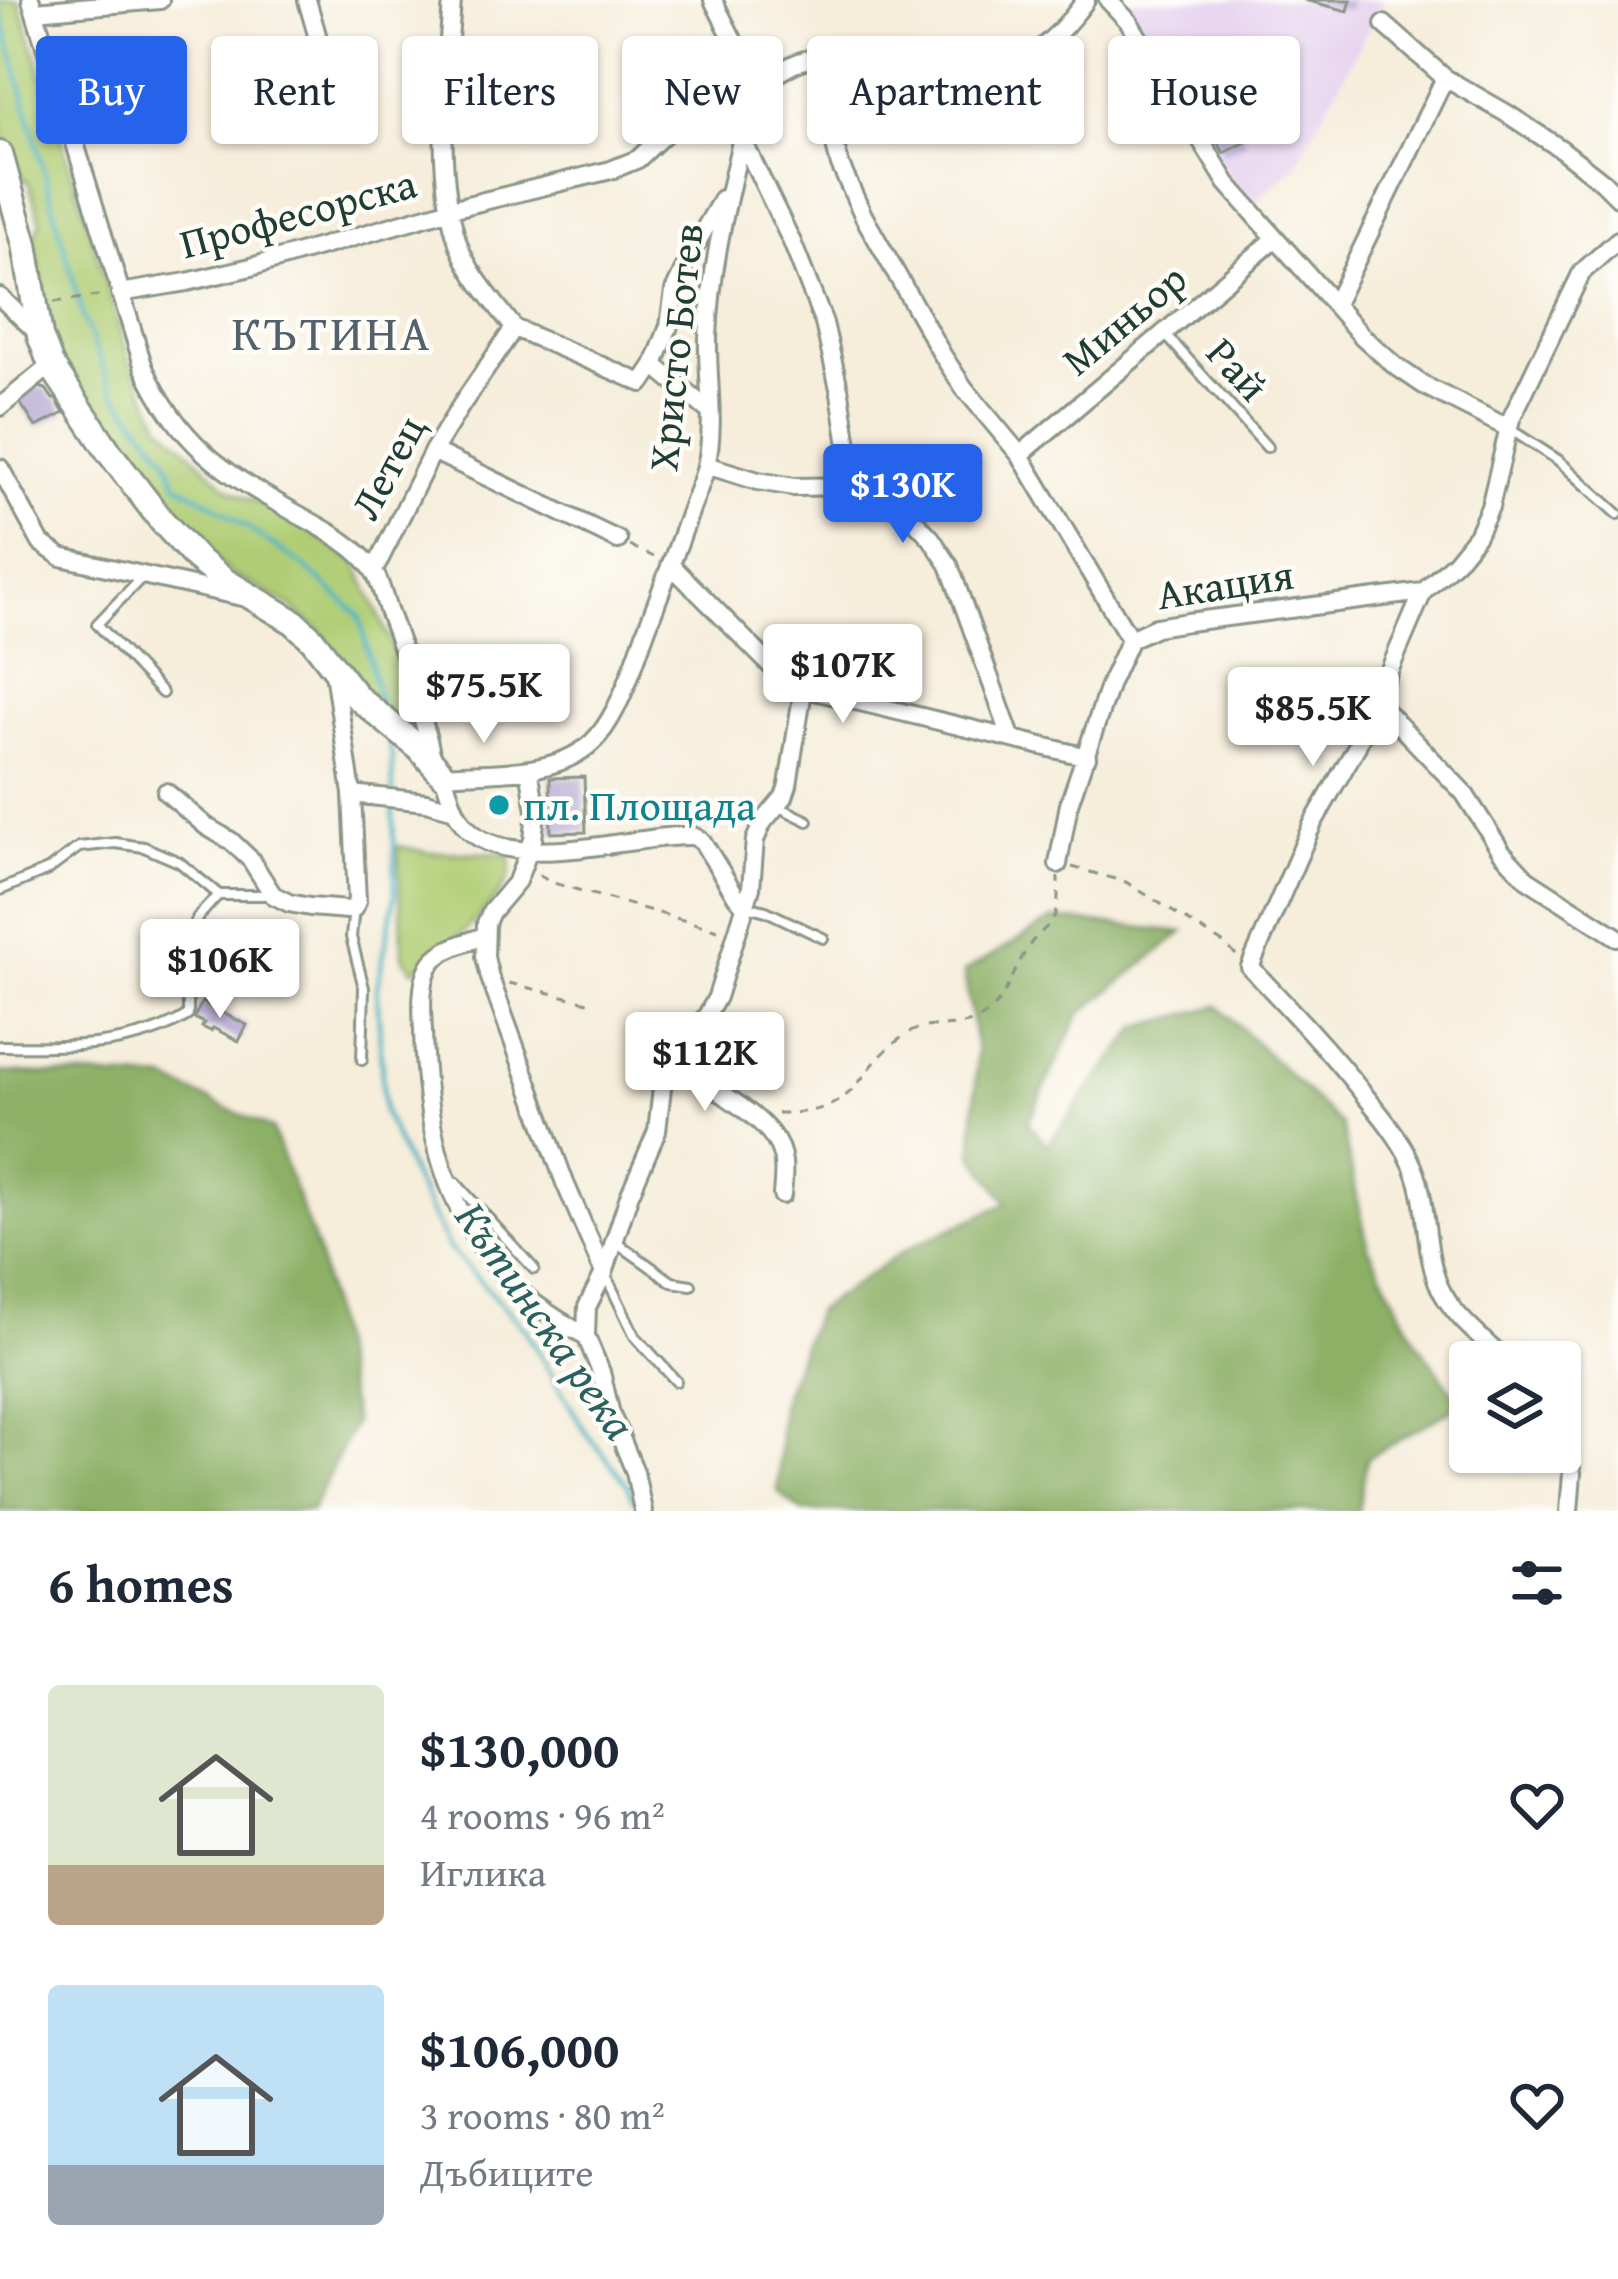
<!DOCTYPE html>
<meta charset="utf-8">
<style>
body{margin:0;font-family:"Gentium Book Plus",serif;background:#f2f2f3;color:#1f2937;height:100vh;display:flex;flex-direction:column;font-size:45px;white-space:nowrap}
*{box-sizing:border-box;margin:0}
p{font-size:39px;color:#747a83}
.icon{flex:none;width:66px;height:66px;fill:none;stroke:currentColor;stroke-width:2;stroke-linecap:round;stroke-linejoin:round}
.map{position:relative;height:1511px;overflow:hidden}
.panel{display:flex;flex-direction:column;background:#fff;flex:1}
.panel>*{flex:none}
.hud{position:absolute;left:36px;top:36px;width:1548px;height:108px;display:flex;gap:24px}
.buttons{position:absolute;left:1449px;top:1341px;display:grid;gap:24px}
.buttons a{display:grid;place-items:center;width:132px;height:132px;border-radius:12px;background:#fff;box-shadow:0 3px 9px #0004;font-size:60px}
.price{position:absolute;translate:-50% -102px;padding:0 27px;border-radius:12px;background:#fff;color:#222;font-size:39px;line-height:78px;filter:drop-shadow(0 3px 6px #0008)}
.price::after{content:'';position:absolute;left:50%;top:72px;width:36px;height:27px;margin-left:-18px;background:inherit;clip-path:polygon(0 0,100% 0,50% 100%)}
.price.selected{background:#2563eb;color:#fff}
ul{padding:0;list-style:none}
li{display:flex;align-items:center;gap:36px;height:300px;padding:0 48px}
li span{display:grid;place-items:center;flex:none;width:336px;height:240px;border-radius:12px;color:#555}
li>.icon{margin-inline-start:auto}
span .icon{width:144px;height:144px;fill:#fffc;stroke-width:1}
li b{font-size:51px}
h2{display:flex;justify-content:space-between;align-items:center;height:144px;padding:0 48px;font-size:51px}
.pill{padding:0 42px;border-radius:12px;background:#fff;box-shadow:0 3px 9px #0004;font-size:42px;line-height:108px}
.pill.selected{background:#2563eb;color:#fff}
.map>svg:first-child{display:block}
.built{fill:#e6d2f0}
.green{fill:#b0cd74;stroke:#688554;stroke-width:3}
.forest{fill:#8cb066;stroke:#56764d;stroke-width:3}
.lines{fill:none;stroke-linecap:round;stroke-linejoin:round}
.stream{stroke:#44b2c1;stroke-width:4.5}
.building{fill:#b2a5d3}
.lane-casing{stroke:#8a9587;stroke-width:14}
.street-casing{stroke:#8a9587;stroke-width:22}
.secondary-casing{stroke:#8a9587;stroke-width:30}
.path{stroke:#8a9587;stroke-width:3;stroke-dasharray:9 9;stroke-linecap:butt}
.lane{stroke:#fff;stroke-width:8}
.street{stroke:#fff;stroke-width:16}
.secondary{stroke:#fff;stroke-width:24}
.culture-dot{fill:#0f9aa8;stroke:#fdfcf7;stroke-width:4.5}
.labels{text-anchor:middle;stroke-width:9;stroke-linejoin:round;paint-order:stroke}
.street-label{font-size:42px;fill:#1f3d34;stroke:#fdfcf7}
.culture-label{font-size:42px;fill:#0d838f;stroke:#fdfcf7;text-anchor:start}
.water-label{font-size:45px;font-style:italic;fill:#2a605e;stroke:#fdfcf7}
.quarter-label{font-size:48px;letter-spacing:3px;fill:#52616c;stroke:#fdfcf7}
</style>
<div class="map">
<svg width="1618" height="1511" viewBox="0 0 1618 1511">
<rect width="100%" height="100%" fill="#fdfcf7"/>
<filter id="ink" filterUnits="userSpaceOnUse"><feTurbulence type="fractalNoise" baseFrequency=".00833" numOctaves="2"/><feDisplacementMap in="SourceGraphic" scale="24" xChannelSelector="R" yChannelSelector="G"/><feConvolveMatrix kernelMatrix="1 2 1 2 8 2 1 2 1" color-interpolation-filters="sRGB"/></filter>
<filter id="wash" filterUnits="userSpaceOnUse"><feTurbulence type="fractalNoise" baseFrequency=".004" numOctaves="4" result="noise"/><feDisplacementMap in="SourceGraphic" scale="48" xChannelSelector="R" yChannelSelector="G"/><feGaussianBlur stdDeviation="2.7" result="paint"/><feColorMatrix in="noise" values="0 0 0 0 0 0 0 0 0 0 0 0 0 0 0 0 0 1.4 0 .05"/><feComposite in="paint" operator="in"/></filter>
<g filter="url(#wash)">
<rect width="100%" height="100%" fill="#f6edda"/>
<!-- built -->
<path class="built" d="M 1121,0 L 1382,0 L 1383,2 L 1295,166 L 1252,206 L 1217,158 Z"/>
<!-- green -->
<path class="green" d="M 0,0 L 19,0 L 129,359 L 161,424 L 229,489 L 302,524 L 357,564 L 404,673 L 419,735 L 344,673 L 320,631 L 287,604 L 230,573 L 196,538 L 82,397 L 52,346 L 34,237 L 41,222 L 29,183 L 16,173 L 0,124 Z
M 398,846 L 427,852 L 509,854 C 510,863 512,865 510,873 C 502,902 439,957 413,970 L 403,957 Z"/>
<!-- forest -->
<path class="forest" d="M 1053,919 L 1183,932 L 1079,1015 L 1028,1123 L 1047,1145 L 1138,1027 L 1218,1006 L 1342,1126 L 1368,1247 L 1416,1340 L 1461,1404 L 1367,1458 L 1358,1511 L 801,1511 L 778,1491 L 781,1402 L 816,1311 L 905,1250 L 1007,1203 L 973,1154 L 977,1052 L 964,972 Z
M 0,1072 L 165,1080 L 272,1129 L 318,1253 L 354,1423 L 311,1511 L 0,1511 Z"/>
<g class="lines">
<!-- stream -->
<path class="stream" d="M 0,8 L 83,317 L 112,390 L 166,456 L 176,483 L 214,505 L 304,566 L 359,615 L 380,704
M 387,733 L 392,756 L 393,793
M 393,804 L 395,895 L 377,988 L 384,1112 L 415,1182 L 449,1248 L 525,1329 L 585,1431 L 628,1485 L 633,1500"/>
</g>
<g id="blocks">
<!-- building -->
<path class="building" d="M 1304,0 L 1351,0 L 1348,11 Z
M 1201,61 L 1246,142 L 1224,153 L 1178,73 Z
M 36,386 L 46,389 L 53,399 L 56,399 L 64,413 L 36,427 L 17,398 Z
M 584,777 L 586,832 L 551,833 L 550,778 Z
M 202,1002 L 212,1007 L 214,1004 L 223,1008 L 221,1012 L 247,1025 L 239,1041 L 213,1028 L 211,1031 L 202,1027 L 204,1023 L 194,1018 Z"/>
</g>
</g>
<g filter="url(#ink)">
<use href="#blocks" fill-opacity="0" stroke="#8a9587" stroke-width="3"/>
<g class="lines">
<!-- lane casing -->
<g class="lane-casing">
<path id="lane" d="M 1165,334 L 1267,447
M 1511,430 L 1558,460 L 1618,514
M 142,577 L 97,624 L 162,693
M 777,806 L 808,821
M 0,890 L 48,870 L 79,847 L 115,843 L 144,847 L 179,862 L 218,894
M 747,906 L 766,911 L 823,938
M 354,908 L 351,937 L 364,988 L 362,1060
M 0,1046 C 61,1047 134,1049 188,1015 L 188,1003 L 176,961 L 198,917 L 218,895 L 271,895
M 455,1182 L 534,1269
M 616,1242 L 672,1282 L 691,1285
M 605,1274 L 635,1336 L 676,1381"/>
</g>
<!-- street casing -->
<g class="street-casing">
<path id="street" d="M 31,0 L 144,368 C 179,443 222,472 292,511 C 319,527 355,543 373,570 C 381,582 384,600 389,613 C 408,662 422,711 433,762
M 307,0 L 324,59 L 334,111
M 452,0 C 447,79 433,165 458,243 C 468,274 495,302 514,328
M 713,0 L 759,91
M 1108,0 L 1129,22 L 1227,183 L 1362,336 L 1394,365 L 1425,386 L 1508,428
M 35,11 L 160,0
M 1384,24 L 1445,78 L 1506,113 L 1561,149 L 1603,182 L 1618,197
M 896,72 L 850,83 L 838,97 L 833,115 L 833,137 L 840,165 L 864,217 L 943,356 L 964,388 L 1020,455 L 1130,639
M 120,293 L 187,282 L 251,267 L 451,209 L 611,170 L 638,159 L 691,109 L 701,104 L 712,107 L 742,139 L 792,242 L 824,323 L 840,393 L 854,486
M 0,297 L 40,335
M 1335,304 L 1445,78
M 514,328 L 642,383 L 654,365 L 669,326 L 674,291 L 696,244 L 722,199
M 654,365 L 709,411
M 0,407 L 51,365
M 433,451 L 618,540
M 1020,455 L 1275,239
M 706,465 L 758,481 L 794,487 L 854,486 L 874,494 L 912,518 L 931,538 L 949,565 L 1011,737
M 0,468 L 41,543 L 61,557 L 242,597
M 671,565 L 790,685 L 1087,757
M 374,571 L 433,451 L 462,404 L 514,328
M 1423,592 L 1357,746 L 1313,823 L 1250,967 C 1289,1008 1327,1048 1362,1092 C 1379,1113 1398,1135 1410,1160 C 1430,1199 1422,1246 1439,1286 C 1453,1317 1483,1338 1506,1362
M 1375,700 L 1464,793 L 1502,852 L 1527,879 L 1617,937
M 529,769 L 536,811 L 533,840 L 517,881 L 491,912 L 486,923 L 485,957 L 490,978 L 565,1183 L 604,1273
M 166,792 L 206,826 L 231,841 L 251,860 L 273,895 L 289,903 L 310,907 L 348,910 L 354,908 L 357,901 L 352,794 L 334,672
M 352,794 L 426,802 L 455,810
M 1058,864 L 1069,804 L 1110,683 L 1130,639 L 1156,627 L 1188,622 L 1423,592 L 1456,561 L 1477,535 L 1490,507 L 1511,419 L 1582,272 L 1618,240
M 746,906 L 736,896 L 702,841 L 693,836 C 636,833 508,877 465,826 C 453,811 449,792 443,775 C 492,771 563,778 598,736 C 623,707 636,655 650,620 C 664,583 678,546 691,509 C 696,495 703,480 706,466 C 716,425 707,380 708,338 C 710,277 723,218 737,159 C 742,138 747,107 760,90 C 770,77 790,64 805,60 C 816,56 829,53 841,53 C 876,53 911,87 953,86 C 1007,86 1056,41 1086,0
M 484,936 C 466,943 438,949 429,967 C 420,985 422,1011 423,1031 C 425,1115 439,1195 493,1263 C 519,1296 550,1316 586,1336
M 706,1017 L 710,1072 L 715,1088 C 738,1106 775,1125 782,1156 C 785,1169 783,1183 782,1195
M 1560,1434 L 1572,1473 L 1569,1511
M 643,1511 L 635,1472 L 611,1414 L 601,1372 L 586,1336 L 587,1307 L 604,1273 L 629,1196 L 657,1131 L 662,1088 L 670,1058 L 684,1038 L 706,1017 L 717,997 L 751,888 L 755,840 L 763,822 L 784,797 L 788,785 L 803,690"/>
</g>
<!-- secondary casing -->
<g class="secondary-casing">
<path id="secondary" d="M 0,154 L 25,244 L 40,336 L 51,365 L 109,452 L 161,520 L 197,559 L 225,581 L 294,622 L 312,639 L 357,697 L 419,748 L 443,775"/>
</g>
<!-- path -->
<path class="path" d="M 54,302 L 104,295
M 630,546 L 654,557
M 1072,867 L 1126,882 L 1223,943 L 1236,955
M 539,875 L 550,882 L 718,930
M 509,983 L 596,1004
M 777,1113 C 866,1114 849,1072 907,1034 C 928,1020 956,1031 979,1019 C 1006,1005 1014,966 1031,943 C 1039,932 1050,927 1055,915 C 1059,903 1058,890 1058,877"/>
<!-- lane -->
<use href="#lane" class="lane"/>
<!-- street -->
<use href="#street" class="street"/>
<!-- secondary -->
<use href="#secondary" class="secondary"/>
</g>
</g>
<!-- markers -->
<circle class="culture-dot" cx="499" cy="805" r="12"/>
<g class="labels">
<!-- street labels -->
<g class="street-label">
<text transform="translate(298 213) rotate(-15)" y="15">Професорска</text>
<text transform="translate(1124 319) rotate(-40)" y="15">Миньор</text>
<text transform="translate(675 347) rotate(-84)" y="15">Христо Ботев</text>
<text transform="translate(1238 369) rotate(48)" y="15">Рай</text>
<text transform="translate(387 467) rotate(-62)" y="15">Летец</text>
<text transform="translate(1225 584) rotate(-9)" y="15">Акация</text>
</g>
<!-- culture labels -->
<g class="culture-label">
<text x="523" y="820">пл. Площада</text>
</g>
<!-- water labels -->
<g class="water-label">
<text transform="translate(546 1320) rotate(55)" y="16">Кътинска река</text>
</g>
<!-- quarter labels -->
<g class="quarter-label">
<text x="332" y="350">КЪТИНА</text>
</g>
</g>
</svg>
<div class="buttons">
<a><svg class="icon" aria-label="layers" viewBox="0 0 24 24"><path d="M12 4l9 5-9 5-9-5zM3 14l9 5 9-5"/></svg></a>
</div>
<b class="price selected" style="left:903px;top:546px">$130K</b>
<b class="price" style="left:843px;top:726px">$107K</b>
<b class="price" style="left:484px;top:746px">$75.5K</b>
<b class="price" style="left:1313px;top:769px">$85.5K</b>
<b class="price" style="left:220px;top:1021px">$106K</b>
<b class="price" style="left:705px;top:1114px">$112K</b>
<div class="hud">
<a class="pill selected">Buy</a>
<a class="pill">Rent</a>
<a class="pill">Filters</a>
<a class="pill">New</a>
<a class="pill">Apartment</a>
<a class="pill">House</a>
</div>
</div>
<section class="panel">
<h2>6 homes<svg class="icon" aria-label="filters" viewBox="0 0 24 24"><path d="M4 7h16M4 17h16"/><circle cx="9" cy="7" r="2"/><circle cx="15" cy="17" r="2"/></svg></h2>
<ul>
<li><span style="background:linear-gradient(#dfe7d0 75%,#b9a48a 0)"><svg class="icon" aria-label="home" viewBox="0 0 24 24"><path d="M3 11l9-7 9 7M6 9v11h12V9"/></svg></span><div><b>$130,000</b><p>4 rooms · 96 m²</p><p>Иглика</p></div><svg class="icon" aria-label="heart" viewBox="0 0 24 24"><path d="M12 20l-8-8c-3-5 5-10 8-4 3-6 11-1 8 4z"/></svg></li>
<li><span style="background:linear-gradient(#bfe0f5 75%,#9aa5b1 0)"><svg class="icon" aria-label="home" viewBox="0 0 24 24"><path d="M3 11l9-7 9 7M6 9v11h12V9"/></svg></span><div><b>$106,000</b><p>3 rooms · 80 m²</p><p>Дъбиците</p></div><svg class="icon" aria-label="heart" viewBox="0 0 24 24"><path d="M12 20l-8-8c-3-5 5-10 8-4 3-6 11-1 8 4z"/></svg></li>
</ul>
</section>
